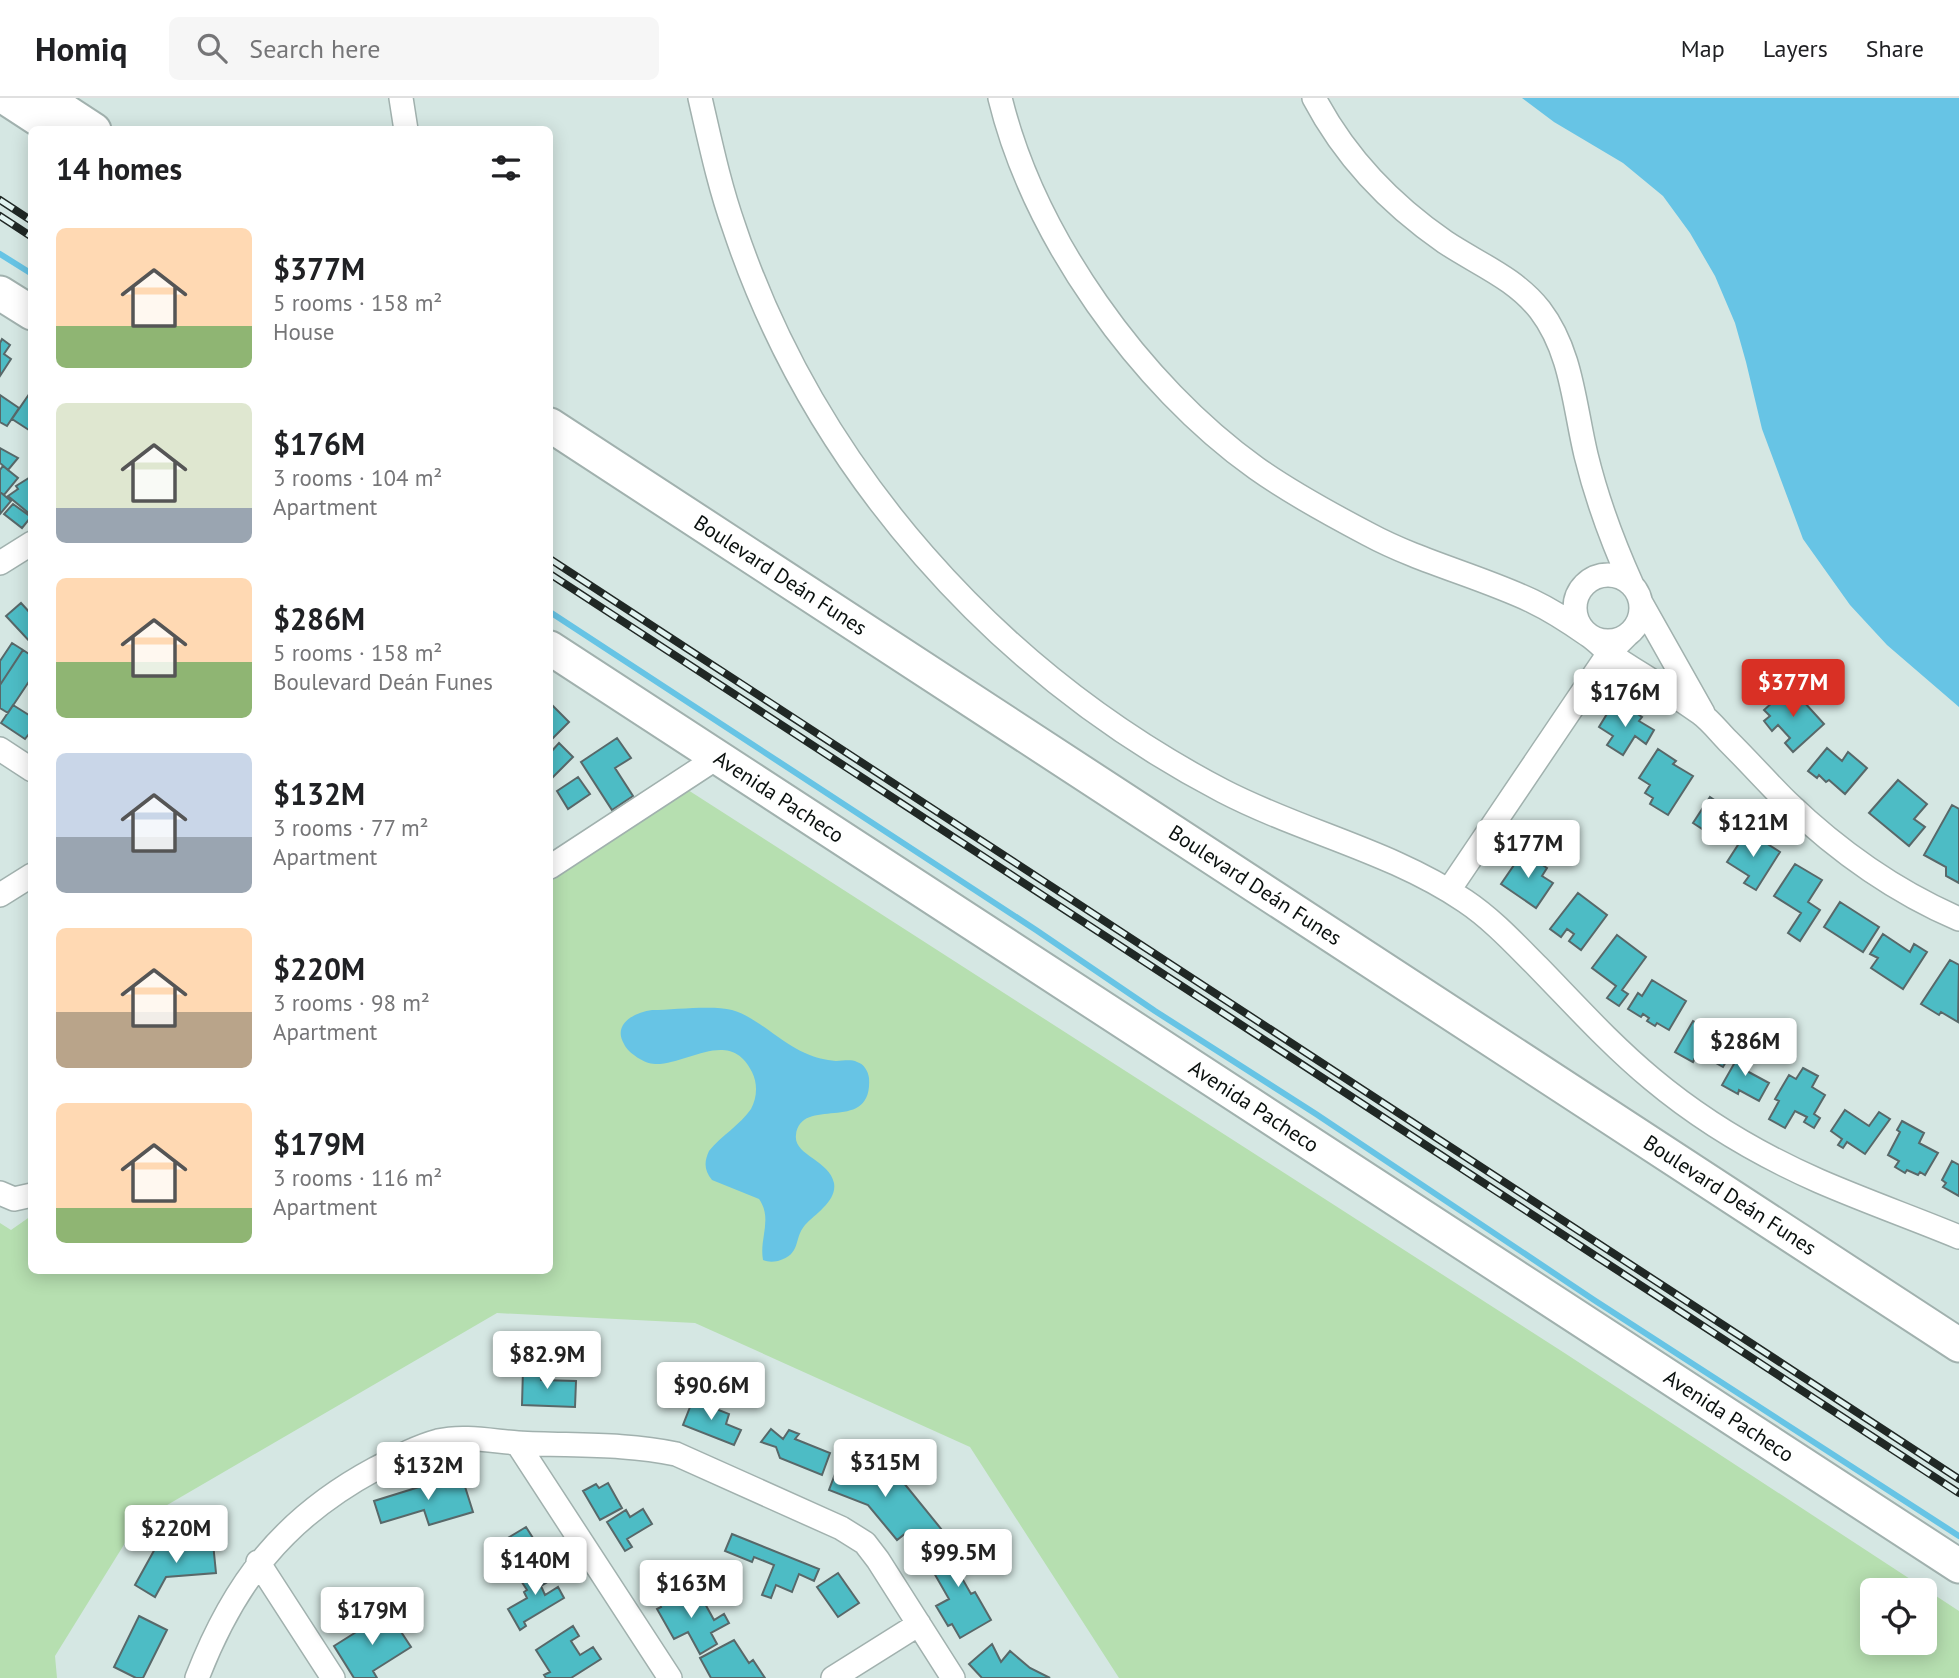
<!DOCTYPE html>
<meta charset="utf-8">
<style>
body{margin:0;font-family:"PT Sans",sans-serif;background:#f6f6f6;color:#202124;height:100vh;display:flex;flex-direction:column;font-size:26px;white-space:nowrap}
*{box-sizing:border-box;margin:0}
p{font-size:23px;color:#757577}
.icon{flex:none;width:38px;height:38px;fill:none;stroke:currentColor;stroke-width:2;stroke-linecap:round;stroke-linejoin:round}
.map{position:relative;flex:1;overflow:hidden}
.sheet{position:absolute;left:28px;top:28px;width:525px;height:1148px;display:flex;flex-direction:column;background:#fff;border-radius:10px;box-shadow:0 4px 18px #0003}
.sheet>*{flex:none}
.tools{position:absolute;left:1860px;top:1480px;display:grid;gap:14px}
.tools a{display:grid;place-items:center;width:77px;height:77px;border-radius:10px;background:#fff;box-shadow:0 4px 18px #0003;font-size:35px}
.price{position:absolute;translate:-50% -60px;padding:0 16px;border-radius:7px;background:#fff;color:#222;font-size:23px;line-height:46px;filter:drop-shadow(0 2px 4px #0008)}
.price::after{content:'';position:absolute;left:50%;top:42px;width:21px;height:16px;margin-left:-10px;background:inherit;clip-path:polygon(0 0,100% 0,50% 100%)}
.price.selected{background:#d93025;color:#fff}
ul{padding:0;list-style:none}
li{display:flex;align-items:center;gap:21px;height:175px;padding:0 28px}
li span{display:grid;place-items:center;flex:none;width:196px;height:140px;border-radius:10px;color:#555}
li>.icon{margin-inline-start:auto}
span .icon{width:84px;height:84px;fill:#fffc;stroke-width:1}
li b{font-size:30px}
h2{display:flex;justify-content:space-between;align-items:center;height:84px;padding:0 28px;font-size:30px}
header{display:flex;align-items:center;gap:42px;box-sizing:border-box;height:98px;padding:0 35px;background:#fff;border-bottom:2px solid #e0e0e0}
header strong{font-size:33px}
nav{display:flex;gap:38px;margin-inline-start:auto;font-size:24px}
.search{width:490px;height:63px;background:#f6f6f6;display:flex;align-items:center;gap:18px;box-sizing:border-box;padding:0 24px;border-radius:10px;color:#757577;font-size:26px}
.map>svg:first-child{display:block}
.green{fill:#b6dfb0;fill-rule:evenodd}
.water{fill:#67c4e5}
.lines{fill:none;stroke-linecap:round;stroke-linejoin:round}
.stream{stroke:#67c4e5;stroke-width:6}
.building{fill:#4dbcc5;stroke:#586869;stroke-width:2}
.street-casing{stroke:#a1b1ae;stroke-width:26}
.secondary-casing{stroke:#a1b1ae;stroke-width:37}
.street{stroke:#fff;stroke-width:23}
.secondary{stroke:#fff;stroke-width:33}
.rail-casing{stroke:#202825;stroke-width:8}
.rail{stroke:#e2f4f1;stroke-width:5;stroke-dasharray:16;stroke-linecap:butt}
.labels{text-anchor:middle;stroke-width:6;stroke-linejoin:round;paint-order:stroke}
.street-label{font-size:21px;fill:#0a100e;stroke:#e2f4f1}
</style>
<header>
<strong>Homiq</strong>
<div class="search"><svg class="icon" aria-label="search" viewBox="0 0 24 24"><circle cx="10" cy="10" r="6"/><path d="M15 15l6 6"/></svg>Search here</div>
<nav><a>Map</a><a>Layers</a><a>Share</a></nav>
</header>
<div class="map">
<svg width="1959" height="1580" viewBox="0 0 1959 1580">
<rect width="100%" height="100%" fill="#d5e7e3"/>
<!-- green -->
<path class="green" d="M 688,692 L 1563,1254 L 1959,1513 L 1959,1580 L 1119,1580 L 970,1349 L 695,1225 L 497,1215 L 138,1424 L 55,1558 L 57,1580 L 0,1580 L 0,1125 L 11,1132 L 31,1118 L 32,1172 L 550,1172 L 550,782 ZM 1872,1493 L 1925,1493 L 1925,1545 L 1872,1545 Z"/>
<!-- water -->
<path class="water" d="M 1522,0 L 1959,0 L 1959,609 L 1887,547 L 1850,507 L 1803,441 L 1762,331 L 1746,264 L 1735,225 L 1715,178 L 1690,135 L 1663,98 L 1623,65 L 1554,24 Z
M 652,912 C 674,912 712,907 732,912 C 757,919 781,945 805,955 C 816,960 825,962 836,963 C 843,963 851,961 857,964 C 864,966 868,973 869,980 C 873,1038 801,996 796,1037 C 793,1057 829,1062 834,1085 C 837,1103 816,1115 805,1127 C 793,1141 802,1156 778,1163 C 772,1164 768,1164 763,1162 C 759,1140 773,1121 759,1101 L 712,1082 C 704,1072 704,1064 709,1053 C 721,1038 740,1027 751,1011 C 757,1000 758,986 752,974 C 730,929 688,967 655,966 C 645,966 628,955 624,946 C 612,926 635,914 652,912 Z"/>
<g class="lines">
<!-- stream -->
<path class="stream" d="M 0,156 L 32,176
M 550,514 L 1036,832 L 1155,913 L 1316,1016 L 1594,1202 L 1959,1438"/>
</g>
<!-- building -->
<path class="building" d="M 2,241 L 10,247 L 4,256 L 11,261 L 0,278 L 0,245 Z
M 32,292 L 32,334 L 12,321 Z
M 0,297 L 19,310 L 7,328 L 0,324 Z
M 0,350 L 18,360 L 8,372 L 0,365 Z
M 3,368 L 18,380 L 4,397 L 0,394 L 0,372 Z
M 32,378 L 32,416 L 31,417 L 8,398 L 18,391 L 16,388 Z
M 0,394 L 11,403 L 0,416 Z
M 13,406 L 31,419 L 22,430 L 4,416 Z
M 21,505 L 32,517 L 32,546 L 6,518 Z
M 12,545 L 23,552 L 0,587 L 0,563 Z
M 23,552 L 32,558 L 32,579 L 8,615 L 0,610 L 0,587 Z
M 1794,593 L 1824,626 L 1793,654 L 1785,645 L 1790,640 L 1778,627 L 1772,633 L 1764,623 L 1770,618 L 1764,612 L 1784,594 L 1789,599 Z
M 550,605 L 569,624 L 550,643 Z
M 1613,606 L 1627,615 L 1630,611 L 1642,619 L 1639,623 L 1654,632 L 1646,646 L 1635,638 L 1623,657 L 1607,647 L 1613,638 L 1599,629 Z
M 13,607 L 32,619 L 32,632 L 25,641 L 1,625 Z
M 617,640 L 631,660 L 615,670 L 633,698 L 612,712 L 581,664 Z
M 559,645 L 573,659 L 550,682 L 550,655 Z
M 1827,650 L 1842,663 L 1848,654 L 1867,670 L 1845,696 L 1829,682 L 1826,684 L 1819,677 L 1817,680 L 1808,673 Z
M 1658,651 L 1676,663 L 1673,666 L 1693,678 L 1668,717 L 1650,706 L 1653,700 L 1645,695 L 1650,687 L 1639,680 Z
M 578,679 L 590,696 L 568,711 L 557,693 Z
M 1898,682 L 1927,706 L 1914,721 L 1925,729 L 1909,748 L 1869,715 Z
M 1710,699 L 1728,711 L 1723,719 L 1730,723 L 1724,732 L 1719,728 L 1713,738 L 1693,725 Z
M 1952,707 L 1959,711 L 1959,785 L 1946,778 L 1946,769 L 1924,757 Z
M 1747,733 L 1780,754 L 1756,792 L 1744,785 L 1749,778 L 1727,764 Z
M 1523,754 L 1547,770 L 1542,778 L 1553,785 L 1536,810 L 1501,786 Z
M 1795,766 L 1822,782 L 1808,804 L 1820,812 L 1800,843 L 1788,835 L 1801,815 L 1774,798 Z
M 1578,795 L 1607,817 L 1581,852 L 1569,843 L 1574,836 L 1567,831 L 1561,839 L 1550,831 Z
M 1840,804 L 1879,829 L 1863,854 L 1824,829 Z
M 1883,836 L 1910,854 L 1914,846 L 1927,854 L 1903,891 L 1871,870 L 1878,860 L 1870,856 Z
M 1617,837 L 1646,859 L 1622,892 L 1628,896 L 1619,908 L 1607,900 L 1616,888 L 1592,870 Z
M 1950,862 L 1959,867 L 1958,924 L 1941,914 L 1939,917 L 1921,906 Z
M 1652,882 L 1686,903 L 1669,932 L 1657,925 L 1655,928 L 1647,923 L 1649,920 L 1643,916 L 1641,919 L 1628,911 L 1638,895 L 1642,898 Z
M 1693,923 L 1705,930 L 1707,926 L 1738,943 L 1723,969 L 1705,959 L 1708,954 L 1700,950 L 1693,964 L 1675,954 Z
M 1743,950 L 1754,957 L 1745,972 L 1769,985 L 1759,1003 L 1739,992 L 1738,996 L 1722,987 Z
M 1803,970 L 1818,978 L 1812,989 L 1825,997 L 1814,1016 L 1820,1020 L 1814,1030 L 1804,1024 L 1807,1019 L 1795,1013 L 1785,1030 L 1769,1021 L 1779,1003 L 1775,1001 L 1789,977 L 1796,981 Z
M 1845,1012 L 1869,1028 L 1879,1014 L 1890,1021 L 1865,1056 L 1847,1044 L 1843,1050 L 1838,1047 L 1842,1041 L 1831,1033 Z
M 1902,1023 L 1924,1035 L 1919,1045 L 1938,1055 L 1925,1077 L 1920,1074 L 1918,1077 L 1907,1072 L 1905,1075 L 1895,1069 L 1899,1063 L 1888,1057 L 1900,1034 L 1897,1032 Z
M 1952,1063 L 1959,1067 L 1959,1098 L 1943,1089 L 1946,1085 L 1942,1082 Z
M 523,1271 L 541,1272 L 541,1282 L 576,1283 L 575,1309 L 522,1307 Z
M 694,1299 L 700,1299 L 701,1305 L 729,1316 L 726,1326 L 741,1332 L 734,1347 L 683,1327 Z
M 771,1331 L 783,1341 L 789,1332 L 799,1336 L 795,1341 L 830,1355 L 822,1377 L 780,1360 L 776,1349 L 761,1344 Z
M 843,1355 L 893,1373 L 889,1383 L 899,1379 L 942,1432 L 919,1451 L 906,1435 L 897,1442 L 868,1407 L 829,1392 Z
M 461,1376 L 473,1414 L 429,1427 L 424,1412 L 381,1425 L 374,1403 Z
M 608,1385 L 622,1410 L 600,1422 L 583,1393 L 596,1386 L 599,1390 Z
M 643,1411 L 652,1426 L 627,1441 L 632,1449 L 625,1453 L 607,1424 L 626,1412 L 630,1419 Z
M 526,1429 L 538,1448 L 513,1463 L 501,1444 Z
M 732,1436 L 819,1471 L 814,1483 L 799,1476 L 792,1494 L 776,1487 L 771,1500 L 762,1497 L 774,1467 L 754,1459 L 752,1464 L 725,1453 Z
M 962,1437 L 973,1458 L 955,1468 L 971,1496 L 975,1494 L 991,1522 L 960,1540 L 952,1526 L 948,1528 L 936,1508 L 949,1501 L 930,1468 L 937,1465 L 931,1454 Z
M 213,1445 L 216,1475 L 166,1479 L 155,1499 L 135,1487 L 156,1449 Z
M 543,1467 L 551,1482 L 541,1488 L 545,1497 L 558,1489 L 564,1500 L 524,1524 L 526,1528 L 520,1532 L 508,1511 L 527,1500 L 524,1494 L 527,1492 L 520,1481 Z
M 838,1475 L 859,1505 L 838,1519 L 817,1489 Z
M 698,1493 L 714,1522 L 724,1516 L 729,1525 L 711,1535 L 717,1546 L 700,1556 L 688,1534 L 674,1541 L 657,1511 L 661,1509 L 657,1502 L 671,1495 L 677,1505 Z
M 388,1514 L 411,1549 L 373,1573 L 377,1580 L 354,1580 L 334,1548 Z
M 139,1518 L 167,1532 L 143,1580 L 136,1580 L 114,1569 Z
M 573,1528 L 579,1538 L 571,1543 L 580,1557 L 593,1549 L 601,1561 L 571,1580 L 546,1580 L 544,1577 L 550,1574 L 536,1552 Z
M 734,1542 L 749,1565 L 753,1562 L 765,1580 L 711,1580 L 700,1560 Z
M 992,1546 L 1001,1564 L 1010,1553 L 1030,1570 L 1050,1580 L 982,1580 L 969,1566 Z"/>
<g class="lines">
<!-- street casing -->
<g class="street-casing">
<path id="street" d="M 401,0 L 406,32
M 700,0 C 710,43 719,87 734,129 C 815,372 997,575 1223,693 C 1302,734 1391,753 1465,803 C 1492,821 1515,846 1538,869 C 1575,907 1611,947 1652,981 C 1701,1022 1760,1057 1819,1083 C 1865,1103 1913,1120 1959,1139
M 1000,0 C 1034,139 1140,287 1256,370 C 1291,395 1330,416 1368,436 C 1420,464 1479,478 1532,503 C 1551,512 1571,525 1588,537 C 1597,543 1604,551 1613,558 C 1642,577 1672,595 1700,615 C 1711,623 1719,634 1728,643 C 1748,663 1767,684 1787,704 C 1838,753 1894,793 1959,821
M 1314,0 C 1345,59 1390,106 1445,144 C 1478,166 1515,180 1540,212 C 1572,254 1574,307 1586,357 C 1597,402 1613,445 1632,487
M 0,465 L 32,445
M1575 510a33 33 0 1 1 66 0a33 33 0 1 1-66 0Z
M 1641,505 L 1703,615
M 0,651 L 32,672
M 550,769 L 718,659
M 1449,792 L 1609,555 L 1627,537
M 0,797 L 32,777
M 0,1095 L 14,1101 L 32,1097
M 517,1345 L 670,1580
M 258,1464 L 333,1580
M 197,1580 C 234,1484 284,1420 375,1371 C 396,1360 416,1349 438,1343 C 463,1337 492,1343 518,1345 C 571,1348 624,1345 676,1356 L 841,1430 L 865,1445 L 878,1462 L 953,1580
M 833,1580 L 919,1526"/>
</g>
<!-- secondary casing -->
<g class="secondary-casing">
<g id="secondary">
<path d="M 6,0 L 55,32"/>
<path d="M 45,0 L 94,32"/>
<path d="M 0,195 L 32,215"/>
<path id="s1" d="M 550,327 L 1959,1247"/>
<path id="s2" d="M 550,550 L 1959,1468"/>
</g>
</g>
<!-- street -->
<use href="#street" class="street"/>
<!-- secondary -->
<use href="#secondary" class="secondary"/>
<!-- rail casing -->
<g class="rail-casing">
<path id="rail" d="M 0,102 L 32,123
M 0,118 L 32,139
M 550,461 L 1959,1381
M 550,476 L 1959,1395"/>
</g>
<!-- rail -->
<use href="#rail" class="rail"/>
</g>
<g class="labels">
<!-- street labels -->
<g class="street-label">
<text dy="7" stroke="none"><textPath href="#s1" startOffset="275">Boulevard Deán Funes</textPath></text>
<text dy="7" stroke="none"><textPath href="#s2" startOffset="273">Avenida Pacheco</textPath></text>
<text dy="7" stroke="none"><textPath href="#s1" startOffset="842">Boulevard Deán Funes</textPath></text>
<text dy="7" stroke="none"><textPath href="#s2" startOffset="840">Avenida Pacheco</textPath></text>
<text dy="7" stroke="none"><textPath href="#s1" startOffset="1409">Boulevard Deán Funes</textPath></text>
<text dy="7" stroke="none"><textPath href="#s2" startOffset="1407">Avenida Pacheco</textPath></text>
</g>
</g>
</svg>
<div class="tools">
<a><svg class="icon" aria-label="locate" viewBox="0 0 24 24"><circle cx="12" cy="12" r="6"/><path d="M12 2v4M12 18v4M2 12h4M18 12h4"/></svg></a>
</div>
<b class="price selected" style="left:1793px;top:621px">$377M</b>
<b class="price" style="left:1625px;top:631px">$176M</b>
<b class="price" style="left:1753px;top:761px">$121M</b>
<b class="price" style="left:1528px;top:782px">$177M</b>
<b class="price" style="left:1745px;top:980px">$286M</b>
<b class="price" style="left:547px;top:1293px">$82.9M</b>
<b class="price" style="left:711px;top:1324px">$90.6M</b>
<b class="price" style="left:885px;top:1401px">$315M</b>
<b class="price" style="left:428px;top:1404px">$132M</b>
<b class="price" style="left:176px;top:1467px">$220M</b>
<b class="price" style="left:958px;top:1491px">$99.5M</b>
<b class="price" style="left:535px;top:1499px">$140M</b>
<b class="price" style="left:691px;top:1522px">$163M</b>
<b class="price" style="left:372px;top:1549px">$179M</b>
<section class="sheet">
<h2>14 homes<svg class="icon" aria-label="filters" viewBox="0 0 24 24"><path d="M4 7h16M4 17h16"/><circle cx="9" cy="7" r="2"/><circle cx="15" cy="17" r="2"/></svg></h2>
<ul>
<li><span style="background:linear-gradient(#ffd9b3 70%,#8fb573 0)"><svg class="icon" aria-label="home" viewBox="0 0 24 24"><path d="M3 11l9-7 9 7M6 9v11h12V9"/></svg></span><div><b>$377M</b><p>5 rooms · 158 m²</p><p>House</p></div></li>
<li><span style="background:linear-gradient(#dfe7d0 75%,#9aa5b1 0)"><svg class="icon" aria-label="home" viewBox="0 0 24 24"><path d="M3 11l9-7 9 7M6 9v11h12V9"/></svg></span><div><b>$176M</b><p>3 rooms · 104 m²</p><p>Apartment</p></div></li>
<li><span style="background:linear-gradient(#ffd9b3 60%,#8fb573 0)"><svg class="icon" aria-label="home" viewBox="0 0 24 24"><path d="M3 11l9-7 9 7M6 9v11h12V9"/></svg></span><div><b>$286M</b><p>5 rooms · 158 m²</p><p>Boulevard Deán Funes</p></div></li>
<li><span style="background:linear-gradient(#c9d6e8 60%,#9aa5b1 0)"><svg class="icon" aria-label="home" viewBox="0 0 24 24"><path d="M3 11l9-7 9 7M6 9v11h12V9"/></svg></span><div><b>$132M</b><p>3 rooms · 77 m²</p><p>Apartment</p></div></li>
<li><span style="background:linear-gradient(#ffd9b3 60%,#b9a48a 0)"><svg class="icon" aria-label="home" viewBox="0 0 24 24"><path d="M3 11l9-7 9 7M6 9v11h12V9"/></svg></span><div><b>$220M</b><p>3 rooms · 98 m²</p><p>Apartment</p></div></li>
<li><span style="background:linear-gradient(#ffd9b3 75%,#8fb573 0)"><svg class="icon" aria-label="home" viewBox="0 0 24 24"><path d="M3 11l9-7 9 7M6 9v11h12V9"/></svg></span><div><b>$179M</b><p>3 rooms · 116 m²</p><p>Apartment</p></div></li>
</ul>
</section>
</div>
